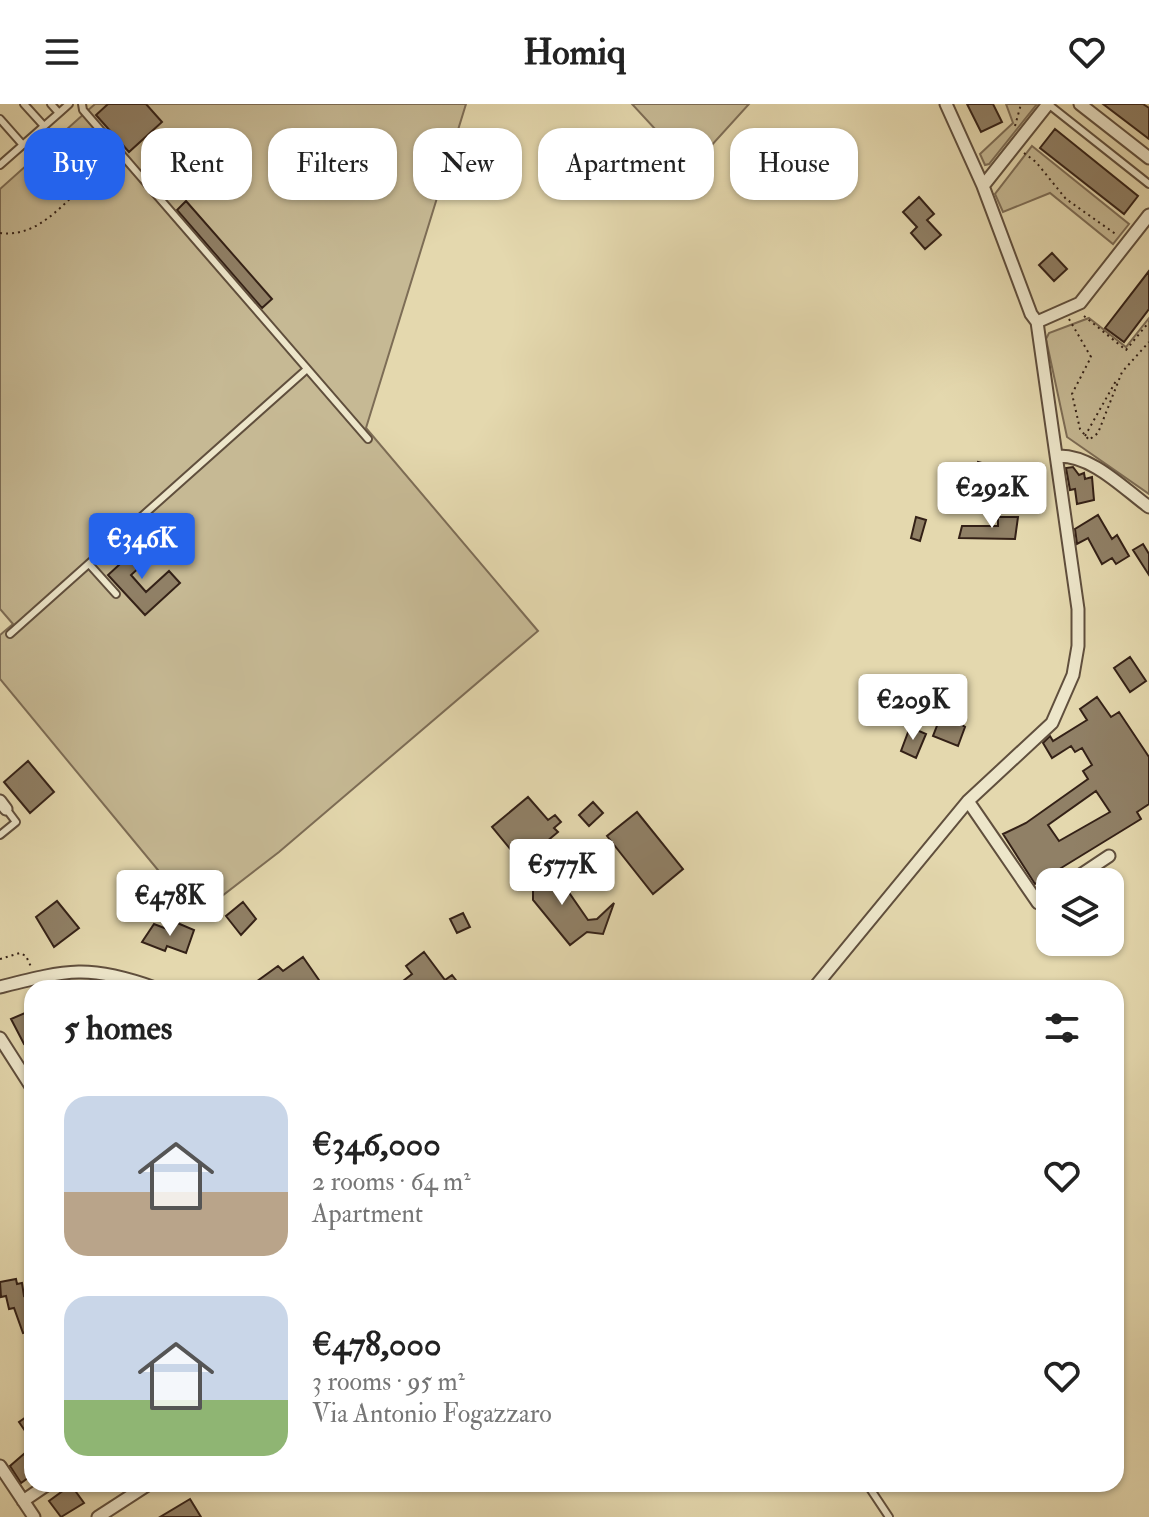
<!DOCTYPE html>
<meta charset="utf-8">
<style>
body{margin:0;font-family:"IM FELL Double Pica",serif;background:#f6f6f6;color:#222;height:100vh;display:flex;flex-direction:column;font-size:30px;white-space:nowrap}
*{box-sizing:border-box;margin:0}
p{font-size:26px;color:#767676}
.icon{flex:none;width:44px;height:44px;fill:none;stroke:currentColor;stroke-width:2;stroke-linecap:round;stroke-linejoin:round}
.map{position:relative;flex:1;overflow:hidden}
.panel{position:absolute;left:24px;top:876px;width:1100px;height:512px;display:flex;flex-direction:column;background:#fff;border-radius:24px;box-shadow:0 2px 6px #0004}
.panel>*{flex:none}
.banner{position:absolute;left:24px;top:24px;width:1102px;height:72px;display:flex;gap:16px}
.fabs{position:absolute;left:1036px;top:764px;display:grid;gap:16px}
.fabs a{display:grid;place-items:center;width:88px;height:88px;border-radius:16px;background:#fff;box-shadow:0 2px 6px #0004;font-size:40px}
.price{position:absolute;translate:-50% -68px;padding:0 18px;border-radius:8px;background:#fff;color:#222;font-size:26px;line-height:52px;filter:drop-shadow(0 2px 4px #0008)}
.price::after{content:'';position:absolute;left:50%;top:48px;width:24px;height:18px;margin-left:-12px;background:inherit;clip-path:polygon(0 0,100% 0,50% 100%)}
.price.selected{background:#2563eb;color:#fff}
ul{padding:0;list-style:none}
li{display:flex;align-items:center;gap:24px;height:200px;padding:0 40px}
li span{display:grid;place-items:center;flex:none;width:224px;height:160px;border-radius:24px;color:#555}
li>.icon{margin-inline-start:auto}
span .icon{width:96px;height:96px;fill:#fffc;stroke-width:1}
li b{font-size:34px}
h2{display:flex;justify-content:space-between;align-items:center;height:96px;padding:0 40px;font-size:34px}
.tag{padding:0 28px;border-radius:24px;background:#fff;box-shadow:0 2px 6px #0004;font-size:28px;line-height:72px}
.tag.selected{background:#2563eb;color:#fff}
header{display:flex;justify-content:space-between;align-items:center;height:104px;padding:0 40px;background:#fff;font-size:36px;font-weight:700}
.map>svg:first-child{display:block}
.green{fill:#c6b994;stroke:#7d6d56;stroke-width:2}
.building{fill:#908066;stroke:#342117;stroke-width:2;fill-rule:evenodd}
.lines{fill:none;stroke-linecap:round;stroke-linejoin:round}
.lane-casing{stroke:#604f3d;stroke-width:10}
.street-casing{stroke:#604f3d;stroke-width:15}
.path{stroke:#342117;stroke-width:2;stroke-dasharray:2 4;stroke-linecap:butt}
.lane{stroke:#ede6ca;stroke-width:6}
.street{stroke:#ede6ca;stroke-width:11}
</style>
<header><svg class="icon" aria-label="menu" viewBox="0 0 24 24"><path d="M4 6h16M4 12h16M4 18h16"/></svg>Homiq<svg class="icon" aria-label="heart" viewBox="0 0 24 24"><path d="M12 20l-8-8c-3-5 5-10 8-4 3-6 11-1 8 4z"/></svg></header>
<div class="map">
<svg width="1149" height="1413" viewBox="0 0 1149 1413">
<rect width="100%" height="100%" fill="#e4d8ae"/>
<filter id="stains"><feTurbulence type="fractalNoise" baseFrequency=".0025" numOctaves="4"/><feColorMatrix values="0 0 0 0 .2 0 0 0 0 .09 0 0 0 0 .02 0 0 0 .5 -.17"/></filter>
<radialGradient id="worn" r=".72"><stop offset=".6" stop-color="#630" stop-opacity="0"/><stop offset="1" stop-color="#630" stop-opacity=".3"/></radialGradient>
<!-- green -->
<path class="green" d="M 95,0 L 466,0 L 366,324 L 538,527 L 279,748 L 196,812 L 0,575 L 0,531 L 13,520 L 0,505 L 0,85 Z
M 632,0 L 749,0 L 691,64 Z
M 1006,0 L 1037,0 L 989,60 L 985,61 L 980,50 L 1013,19 Z
M 1032,42 L 1129,120 L 1113,140 L 1050,89 L 1003,108 L 995,90 Z
M 1089,214 L 1126,243 L 1149,214 L 1149,390 L 1067,333 L 1046,235 L 1049,229 Z"/>
<!-- building -->
<path class="building" d="M 108,0 L 146,0 L 162,18 L 129,48 L 96,11 Z
M 967,0 L 993,0 L 1002,18 L 981,28 Z
M 1103,0 L 1143,0 L 1149,4 L 1149,35 Z
M 1055,25 L 1138,92 L 1124,110 L 1040,44 Z
M 919,93 L 934,110 L 927,116 L 941,131 L 925,145 L 911,129 L 917,123 L 903,108 Z
M 186,97 L 272,195 L 262,204 L 177,106 Z
M 1052,149 L 1067,165 L 1054,177 L 1039,161 Z
M 1149,167 L 1149,205 L 1124,238 L 1105,224 Z
M 978,358 L 993,362 L 986,386 L 977,383 L 977,402 L 963,403 L 962,392 L 967,392 Z
M 1073,363 L 1079,371 L 1084,369 L 1085,375 L 1092,373 L 1094,396 L 1077,400 L 1075,385 L 1070,386 L 1066,364 Z
M 1098,411 L 1112,435 L 1117,431 L 1129,452 L 1116,460 L 1112,454 L 1102,460 L 1088,434 L 1077,440 L 1075,425 Z
M 916,413 L 926,416 L 920,437 L 911,434 Z
M 998,413 L 1018,413 L 1015,435 L 959,434 L 962,422 L 998,422 Z
M 144,438 L 154,450 L 131,471 L 146,488 L 169,467 L 180,479 L 145,511 L 108,471 Z
M 1143,440 L 1149,450 L 1149,471 L 1133,446 Z
M 1130,553 L 1146,577 L 1130,588 L 1114,564 Z
M 882,584 L 904,596 L 898,606 L 876,594 Z
M 1097,593 L 1111,613 L 1119,608 L 1149,653 L 1149,700 L 1137,708 L 1141,715 L 1035,780 L 1003,730 L 1026,719 L 1088,675 L 1083,667 L 1092,661 L 1082,644 L 1075,648 L 1071,642 L 1052,654 L 1043,639 L 1050,632 L 1053,637 L 1087,616 L 1080,605 ZM 1096,687 L 1110,708 L 1059,737 L 1048,721 Z
M 929,599 L 955,610 L 953,615 L 965,623 L 958,642 L 933,632 L 940,614 L 926,608 Z
M 910,623 L 926,630 L 916,654 L 901,647 Z
M 28,657 L 54,688 L 30,709 L 4,678 Z
M 528,693 L 548,716 L 555,711 L 561,718 L 554,724 L 558,728 L 539,744 L 543,749 L 526,764 L 492,723 Z
M 593,698 L 603,709 L 589,722 L 579,711 Z
M 637,708 L 683,765 L 653,790 L 607,732 Z
M 525,764 L 544,765 L 543,773 L 552,774 L 559,783 L 563,780 L 588,816 L 597,815 L 614,799 L 603,830 L 587,828 L 570,841 L 533,796 L 533,783 L 524,782 Z
M 57,797 L 79,824 L 54,843 L 36,813 Z
M 243,798 L 256,815 L 241,831 L 226,812 Z
M 463,809 L 470,823 L 457,829 L 450,815 Z
M 175,818 L 194,826 L 186,849 L 167,842 L 165,847 L 142,838 L 154,820 L 172,827 Z
M 424,848 L 445,876 L 452,871 L 462,884 L 394,884 L 412,870 L 406,862 Z
M 303,853 L 321,879 L 313,884 L 261,884 L 256,878 L 278,862 L 283,867 Z
M 32,906 L 32,937 L 24,940 L 11,915 Z
M 16,1175 L 17,1180 L 22,1179 L 24,1192 L 29,1191 L 32,1227 L 23,1229 L 14,1204 L 9,1205 L 6,1192 L 1,1193 L 0,1178 Z
M 32,1309 L 32,1337 L 19,1318 Z
M 32,1343 L 32,1371 L 21,1379 L 10,1362 Z
M 71,1381 L 84,1399 L 61,1413 L 49,1397 Z
M 190,1395 L 201,1413 L 160,1413 Z"/>
<g class="lines">
<!-- lane casing -->
<g class="lane-casing">
<path id="lane" d="M 24,0 L 44,22
M 82,0 L 83,6 L 368,335
M 1048,0 L 1149,80
M 59,9 L 69,0
M 0,15 L 23,41
M 0,61 L 59,9 L 51,0
M 38,81 L 100,27
M 89,460 L 116,490
M 10,530 L 307,265
M 0,731 L 16,718 L 7,706
M 867,1380 L 889,1413"/>
</g>
<!-- street casing -->
<g class="street-casing">
<path id="street" d="M 1080,0 L 1149,54
M 983,82 L 1048,0
M 1037,218 L 1080,199 L 1149,111
M 1058,352 C 1092,351 1123,384 1149,403
M 0,697 L 6,705
M 968,697 L 1038,799 L 1050,791
M 1070,778 L 1109,752
M 0,883 C 67,866 88,860 155,884
M 814,884 L 968,697 L 1052,619 L 1073,571 L 1078,542 L 1078,505 L 1037,218 L 1031,210 L 983,82 L 946,0
M 0,934 L 32,984
M 0,1362 L 34,1413
M 23,1397 L 48,1380
M 98,1413 L 149,1380"/>
</g>
<!-- path -->
<path class="path" d="M 1015,22 L 1021,0
M 1024,49 L 1036,58 L 1066,95 L 1117,131
M 0,129 C 51,135 74,76 117,60
M 1084,212 L 1126,246 L 1149,218
M 1069,215 L 1091,253 L 1072,290 L 1080,325 L 1089,336 L 1098,329 L 1122,268 L 1149,238
M 1085,332 L 1117,275
M 0,855 L 20,849 L 26,852 L 32,865"/>
<!-- lane -->
<use href="#lane" class="lane"/>
<!-- street -->
<use href="#street" class="street"/>
</g>
<rect width="100%" height="100%" filter="url(#stains)"/>
<rect width="100%" height="100%" fill="url(#worn)"/>
</svg>
<div class="fabs">
<a><svg class="icon" aria-label="layers" viewBox="0 0 24 24"><path d="M12 4l9 5-9 5-9-5zM3 14l9 5 9-5"/></svg></a>
</div>
<b class="price" style="left:992px;top:426px">€292K</b>
<b class="price selected" style="left:142px;top:477px">€346K</b>
<b class="price" style="left:913px;top:638px">€209K</b>
<b class="price" style="left:562px;top:803px">€577K</b>
<b class="price" style="left:170px;top:834px">€478K</b>
<div class="banner">
<a class="tag selected">Buy</a>
<a class="tag">Rent</a>
<a class="tag">Filters</a>
<a class="tag">New</a>
<a class="tag">Apartment</a>
<a class="tag">House</a>
</div>
<section class="panel">
<h2>5 homes<svg class="icon" aria-label="filters" viewBox="0 0 24 24"><path d="M4 7h16M4 17h16"/><circle cx="9" cy="7" r="2"/><circle cx="15" cy="17" r="2"/></svg></h2>
<ul>
<li><span style="background:linear-gradient(#c9d6e8 60%,#b9a48a 0)"><svg class="icon" aria-label="home" viewBox="0 0 24 24"><path d="M3 11l9-7 9 7M6 9v11h12V9"/></svg></span><div><b>€346,000</b><p>2 rooms · 64 m²</p><p>Apartment</p></div><svg class="icon" aria-label="heart" viewBox="0 0 24 24"><path d="M12 20l-8-8c-3-5 5-10 8-4 3-6 11-1 8 4z"/></svg></li>
<li><span style="background:linear-gradient(#c9d6e8 65%,#8fb573 0)"><svg class="icon" aria-label="home" viewBox="0 0 24 24"><path d="M3 11l9-7 9 7M6 9v11h12V9"/></svg></span><div><b>€478,000</b><p>3 rooms · 95 m²</p><p>Via Antonio Fogazzaro</p></div><svg class="icon" aria-label="heart" viewBox="0 0 24 24"><path d="M12 20l-8-8c-3-5 5-10 8-4 3-6 11-1 8 4z"/></svg></li>
</ul>
</section>
</div>
